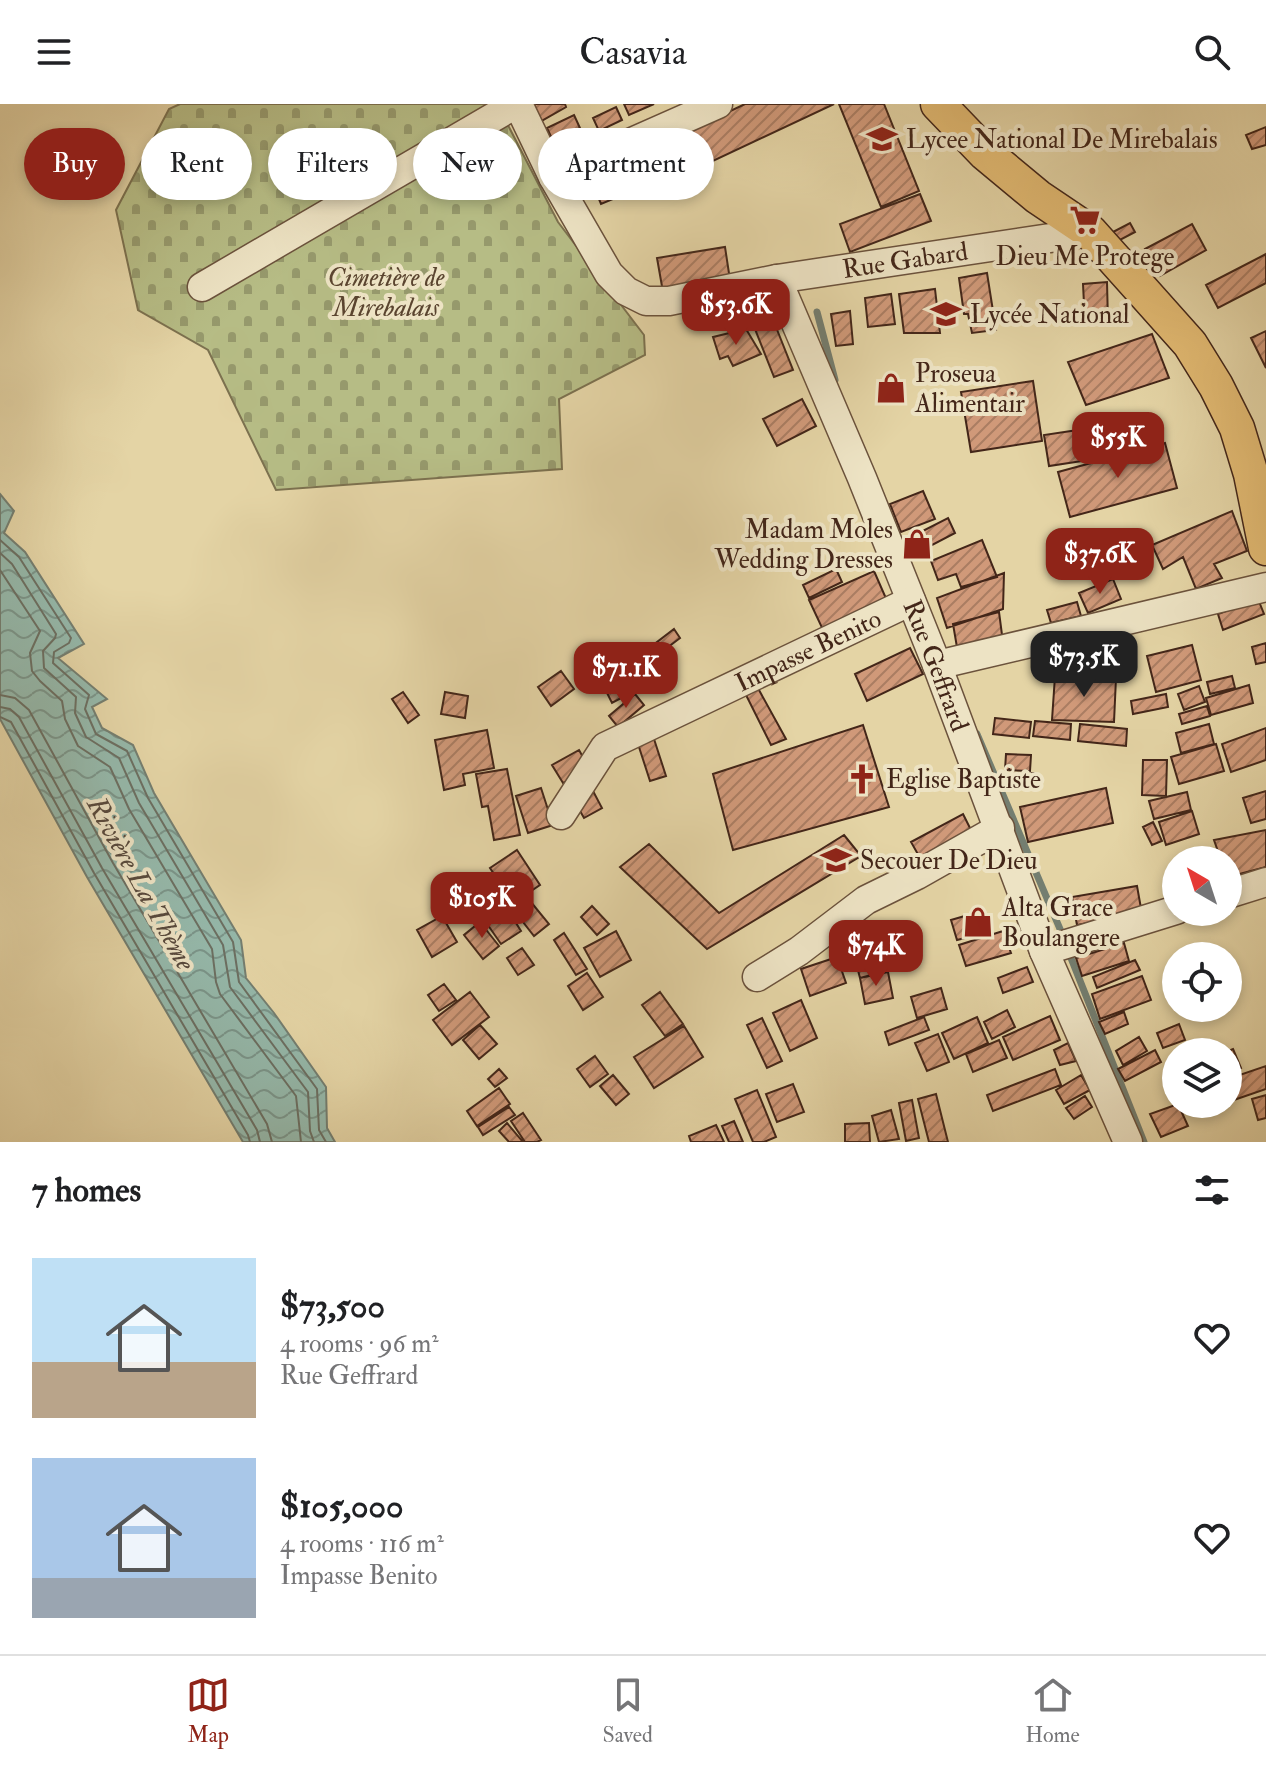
<!DOCTYPE html>
<meta charset="utf-8">
<style>
body{margin:0;font-family:"IM FELL Double Pica",serif;background:#f6f6f6;color:#202124;height:100vh;display:flex;flex-direction:column;font-size:30px;white-space:nowrap}
*{box-sizing:border-box;margin:0}
p{font-size:26px;color:#757577}
.icon{flex:none;width:44px;height:44px;fill:none;stroke:currentColor;stroke-width:2;stroke-linecap:round;stroke-linejoin:round}
.map{position:relative;height:1038px;overflow:hidden}
.panel{display:flex;flex-direction:column;background:#fff;flex:1}
.panel>*{flex:none}
.hud{position:absolute;left:24px;top:24px;width:800px;height:72px;display:flex;gap:16px}
.needle{width:52px;rotate:321deg}
.buttons{position:absolute;left:1162px;top:742px;display:grid;gap:16px}
.buttons a{display:grid;place-items:center;width:80px;height:80px;border-radius:50%;background:#fff;box-shadow:0 4px 12px #0003;font-size:40px}
.price{position:absolute;translate:-50% -68px;padding:0 18px;border-radius:16px;background:#8f2418;color:#fff;font-size:26px;line-height:52px;filter:drop-shadow(0 2px 4px #0008)}
.price::after{content:'';position:absolute;left:50%;top:48px;width:24px;height:18px;margin-left:-12px;background:inherit;clip-path:polygon(0 0,100% 0,50% 100%)}
.price.current{background:#222;color:#fff}
ul{padding:0;list-style:none}
li{display:flex;align-items:center;gap:24px;height:200px;padding:0 32px}
li span{display:grid;place-items:center;flex:none;width:224px;height:160px;border-radius:0px;color:#555}
li>.icon{margin-inline-start:auto}
span .icon{width:96px;height:96px;fill:#fffc;stroke-width:1}
li b{font-size:34px}
h2{display:flex;justify-content:space-between;align-items:center;height:96px;padding:0 32px;font-size:34px}
.tag{padding:0 28px;border-radius:36px;background:#fff;box-shadow:0 4px 12px #0003;font-size:28px;line-height:72px}
.tag.current{background:#8f2418;color:#fff}
header{display:flex;justify-content:space-between;align-items:center;height:104px;padding:0 32px;background:#fff;font-size:36px;font-weight:600}
.dock{display:flex;justify-content:space-around;align-items:center;height:112px;border-top:2px solid #e0e0e0;background:#fff;font-size:22px;color:#757577}
.dock a{display:grid;justify-items:center;gap:4px}
.dock .current{color:#8f2418}
.map>svg:first-child{display:block}
.cemetery{fill:url(#cemetery-stones);stroke:#7c714f;stroke-width:2}
.water{fill:url(#water-waves);stroke:#747e70;stroke-width:2}
.lines{fill:none;stroke-linecap:round;stroke-linejoin:round}
.shore{stroke:#6c6f62;stroke-width:2}
.stream{stroke:#747e70;stroke-width:7}
.building{fill:url(#building-hatch);stroke:#432619;stroke-width:2}
.minor-casing{stroke:#6b523c;stroke-width:31}
.major-casing{stroke:#432619;stroke-width:37}
.minor{stroke:#ede3c4;stroke-width:28}
.major{stroke:#e2ba72;stroke-width:34}
.labels{text-anchor:middle;stroke-width:8;stroke-linejoin:round;paint-order:stroke}
.poi-label{font-size:26px;fill:#432619;stroke:#ede3c4;text-anchor:start}
.street-label{font-size:26px;fill:#432619;stroke:#ede3c4}
.park-label{font-size:26px;font-style:italic;fill:#5a442f;stroke:#ede3c4}
.water-label{font-size:28px;font-style:italic;fill:#584a3d;stroke:#ede3c4}
</style>
<header><svg class="icon" aria-label="menu" viewBox="0 0 24 24"><path d="M4 6h16M4 12h16M4 18h16"/></svg>Casavia<svg class="icon" aria-label="search" viewBox="0 0 24 24"><circle cx="10" cy="10" r="6"/><path d="M15 15l6 6"/></svg></header>
<div class="map">
<svg width="1266" height="1038" viewBox="0 0 1266 1038">
<defs>
<pattern id="cemetery-stones" width="16" height="16" patternUnits="userSpaceOnUse" patternTransform="scale(2)"><rect width="16" height="16" fill="#b6bc85"/><path d="M2 7V4a2 2 0 0 1 4 0v3zM10 15v-3a2 2 0 0 1 4 0v3z" fill="#96996c"/></pattern>
<pattern id="water-waves" width="16" height="10" patternUnits="userSpaceOnUse" patternTransform="scale(2)"><rect width="16" height="10" fill="#95b8aa"/><path d="M0 5q4-4 8 0t8 0" fill="none" stroke="#7b958a"/></pattern>
<pattern id="building-hatch" width="6" height="6" patternUnits="userSpaceOnUse" patternTransform="scale(2)"><rect width="6" height="6" fill="#d09979"/><path d="M-1 1l2-2M0 6l6-6M5 7l2-2" fill="none" stroke="#aa7d62"/></pattern>
</defs>
<rect width="100%" height="100%" fill="#e4d4a5"/>
<filter id="stains"><feTurbulence type="fractalNoise" baseFrequency=".0025" numOctaves="4"/><feColorMatrix values="0 0 0 0 .2 0 0 0 0 .09 0 0 0 0 .02 0 0 0 .5 -.17"/></filter>
<radialGradient id="worn" r=".72"><stop offset=".6" stop-color="#630" stop-opacity="0"/><stop offset="1" stop-color="#630" stop-opacity=".3"/></radialGradient>
<!-- cemetery -->
<path class="cemetery" d="M 180,0 L 497,0 L 558,118 L 644,231 L 645,251 L 559,295 L 562,365 L 276,386 L 208,246 L 138,206 L 116,106 L 169,5 Z"/>
<!-- water -->
<path class="water" d="M 0,390 L 14,407 L 4,429 L 25,448 L 84,540 L 58,554 L 107,595 L 92,603 L 102,624 L 133,641 L 154,689 L 241,836 L 246,874 L 274,909 L 326,983 L 327,1024 L 335,1038 L 243,1038 L 87,773 L 0,615 Z"/>
<g class="lines">
<!-- shore -->
<path class="shore" d="M 0,436 L 19,453 L 71,534 L 69,539 L 54,548 L 53,559 L 89,591 L 85,605 L 96,630 L 127,647 L 148,694 L 233,838 L 239,878 L 317,985 L 319,1026 L 326,1038
M 0,449 L 12,460 L 56,530 L 55,534 L 43,547 L 44,564 L 76,593 L 75,609 L 86,633 L 119,654 L 139,699 L 223,841 L 230,883 L 308,988 L 310,1027 L 314,1038
M 0,466 L 40,527 L 30,549 L 32,567 L 40,577 L 62,597 L 65,615 L 78,642 L 110,663 L 129,705 L 212,845 L 216,878 L 220,890 L 296,992 L 301,1038
M 0,591 L 15,594 L 29,606 L 113,759 L 267,1020 L 272,1038
M 0,603 L 10,605 L 19,613 L 102,764 L 257,1026 L 260,1038
M 0,613 L 11,618 L 94,769 L 248,1031 L 250,1038"/>
<!-- stream -->
<path class="stream" d="M 817,208 L 835,276
M 977,630 L 1063,832
M 1071,854 L 1144,1038"/>
</g>
<!-- building -->
<path class="building" d="M 536,0 L 565,0 L 566,3 L 536,20 L 528,5 Z
M 624,0 L 654,0 L 629,11 Z
M 745,0 L 834,0 L 664,80 L 648,46 Z
M 839,0 L 884,0 L 919,87 L 881,103 Z
M 616,3 L 622,16 L 599,27 L 593,14 Z
M 574,11 L 580,24 L 553,37 L 547,24 Z
M 1266,23 L 1266,41 L 1252,45 L 1246,31 Z
M 614,66 L 625,90 L 601,100 L 591,76 Z
M 920,90 L 931,117 L 850,148 L 840,120 Z
M 1130,119 L 1135,128 L 1118,137 L 1113,128 Z
M 1192,120 L 1206,146 L 1160,172 L 1145,145 Z
M 725,143 L 730,176 L 663,188 L 657,154 Z
M 1266,150 L 1266,179 L 1218,204 L 1206,181 Z
M 987,169 L 996,226 L 972,229 L 968,210 L 964,210 L 959,174 Z
M 1107,178 L 1108,218 L 1085,220 L 1083,180 Z
M 935,185 L 940,229 L 904,229 L 899,190 Z
M 891,190 L 895,220 L 868,223 L 865,194 Z
M 850,207 L 853,240 L 836,242 L 831,210 Z
M 772,213 L 793,266 L 774,273 L 753,220 Z
M 746,225 L 761,250 L 733,262 L 728,252 L 720,255 L 713,233 Z
M 1266,227 L 1266,264 L 1251,234 Z
M 1152,230 L 1169,274 L 1086,301 L 1068,258 Z
M 1033,277 L 1042,337 L 971,348 L 961,288 Z
M 802,295 L 816,322 L 777,342 L 763,315 Z
M 1098,323 L 1102,354 L 1049,362 L 1044,331 Z
M 1165,339 L 1177,384 L 1070,413 L 1058,368 Z
M 923,387 L 935,415 L 901,428 L 890,400 Z
M 1232,407 L 1247,447 L 1214,460 L 1222,474 L 1196,485 L 1183,453 L 1163,465 L 1152,441 Z
M 948,414 L 955,429 L 915,450 L 907,435 Z
M 982,436 L 997,473 L 961,483 L 956,470 L 938,476 L 931,457 Z
M 836,465 L 842,478 L 809,494 L 803,481 Z
M 874,467 L 888,499 L 824,528 L 809,496 Z
M 1004,469 L 1003,505 L 947,524 L 937,494 Z
M 1113,475 L 1121,495 L 1088,509 L 1079,489 Z
M 1258,495 L 1264,510 L 1223,526 L 1218,510 Z
M 1077,498 L 1081,512 L 1051,519 L 1047,506 Z
M 999,508 L 1004,546 L 959,555 L 953,520 Z
M 674,525 L 680,534 L 655,553 L 648,545 Z
M 1266,539 L 1266,558 L 1256,560 L 1252,543 Z
M 1192,541 L 1201,576 L 1156,588 L 1147,552 Z
M 910,544 L 923,570 L 867,597 L 855,570 Z
M 655,557 L 663,566 L 653,575 L 645,564 Z
M 561,567 L 574,585 L 551,602 L 538,583 Z
M 1055,572 L 1116,574 L 1114,618 L 1052,616 Z
M 1232,572 L 1235,584 L 1210,590 L 1207,578 Z
M 754,577 L 786,635 L 771,641 L 742,583 Z
M 616,581 L 623,593 L 612,599 L 606,587 Z
M 1249,581 L 1253,599 L 1211,611 L 1206,594 Z
M 1199,582 L 1205,598 L 1184,606 L 1178,590 Z
M 403,588 L 419,611 L 408,619 L 392,595 Z
M 445,588 L 468,592 L 465,614 L 441,610 Z
M 635,590 L 644,601 L 618,623 L 609,612 Z
M 1166,590 L 1168,603 L 1133,610 L 1131,597 Z
M 1207,602 L 1210,612 L 1182,620 L 1179,610 Z
M 995,614 L 1031,618 L 1029,634 L 993,630 Z
M 1035,617 L 1071,620 L 1070,636 L 1033,632 Z
M 1080,620 L 1127,625 L 1126,642 L 1078,637 Z
M 1209,620 L 1214,640 L 1181,649 L 1176,629 Z
M 863,621 L 889,703 L 733,746 L 713,670 Z
M 1266,624 L 1266,656 L 1231,668 L 1222,640 Z
M 487,626 L 494,664 L 463,670 L 465,681 L 444,686 L 435,636 Z
M 654,635 L 666,672 L 650,677 L 638,640 Z
M 1216,640 L 1224,667 L 1179,680 L 1171,653 Z
M 579,646 L 589,664 L 563,679 L 552,661 Z
M 1006,650 L 1031,651 L 1030,667 L 1005,666 Z
M 1143,656 L 1167,656 L 1166,692 L 1142,691 Z
M 507,665 L 520,731 L 494,736 L 488,702 L 482,703 L 476,670 Z
M 1035,669 L 1033,683 L 1012,682 L 1012,670 Z
M 541,684 L 553,721 L 528,729 L 516,692 Z
M 1106,684 L 1113,719 L 1028,738 L 1020,703 Z
M 593,687 L 602,704 L 584,714 L 575,698 Z
M 1266,687 L 1266,715 L 1251,719 L 1243,694 Z
M 1187,688 L 1191,706 L 1154,715 L 1149,697 Z
M 1192,707 L 1199,730 L 1166,741 L 1159,718 Z
M 963,710 L 975,734 L 924,761 L 911,738 Z
M 1153,718 L 1162,737 L 1152,741 L 1143,723 Z
M 1266,726 L 1266,763 L 1228,773 L 1228,756 L 1221,756 L 1214,736 Z
M 844,731 L 861,752 L 707,845 L 620,763 L 649,740 L 719,809 Z
M 517,746 L 540,781 L 513,799 L 490,764 Z
M 1137,782 L 1142,810 L 1077,821 L 1072,793 Z
M 526,792 L 549,820 L 534,832 L 512,804 Z
M 504,800 L 521,827 L 501,840 L 483,814 Z
M 592,802 L 609,820 L 597,831 L 581,813 Z
M 982,807 L 989,828 L 957,836 L 951,816 Z
M 442,812 L 457,838 L 432,853 L 417,826 Z
M 480,818 L 499,842 L 483,855 L 464,831 Z
M 616,827 L 631,856 L 600,873 L 584,844 Z
M 1003,827 L 1011,849 L 966,862 L 959,841 Z
M 564,829 L 587,865 L 576,871 L 554,836 Z
M 898,836 L 905,862 L 860,874 L 853,847 Z
M 1124,839 L 1129,857 L 1082,872 L 1076,854 Z
M 522,844 L 534,861 L 518,871 L 507,854 Z
M 837,853 L 846,879 L 810,892 L 801,865 Z
M 1135,856 L 1140,866 L 1097,884 L 1093,873 Z
M 1027,863 L 1033,878 L 1003,889 L 998,874 Z
M 888,868 L 893,894 L 865,900 L 860,874 Z
M 587,869 L 603,893 L 583,906 L 568,882 Z
M 1142,872 L 1151,896 L 1100,915 L 1092,890 Z
M 444,880 L 456,896 L 439,907 L 428,891 Z
M 941,884 L 947,905 L 917,914 L 911,893 Z
M 470,888 L 489,913 L 452,941 L 433,916 Z
M 660,888 L 683,920 L 665,932 L 642,901 Z
M 801,896 L 817,934 L 790,947 L 773,909 Z
M 1007,906 L 1015,923 L 992,935 L 984,918 Z
M 1124,908 L 1128,920 L 1105,930 L 1099,918 Z
M 1050,912 L 1060,936 L 1013,956 L 1003,933 Z
M 924,913 L 929,926 L 889,941 L 885,928 Z
M 977,913 L 988,939 L 954,955 L 942,929 Z
M 762,914 L 782,957 L 767,964 L 747,921 Z
M 1179,920 L 1185,936 L 1163,944 L 1157,929 Z
M 480,921 L 497,940 L 479,955 L 463,936 Z
M 684,922 L 703,953 L 654,984 L 634,953 Z
M 938,930 L 949,958 L 927,967 L 915,939 Z
M 1139,933 L 1147,947 L 1123,961 L 1116,947 Z
M 999,936 L 1007,954 L 973,968 L 966,950 Z
M 1068,939 L 1076,957 L 1060,961 L 1054,946 Z
M 1233,945 L 1241,964 L 1228,970 L 1226,948 Z
M 1155,946 L 1161,958 L 1125,977 L 1118,965 Z
M 595,952 L 608,970 L 590,983 L 577,965 Z
M 1266,962 L 1266,985 L 1228,998 L 1228,975 Z
M 499,965 L 507,974 L 495,983 L 488,975 Z
M 1055,965 L 1061,981 L 993,1007 L 987,991 Z
M 613,971 L 629,990 L 616,1001 L 600,982 Z
M 1081,971 L 1090,986 L 1064,1000 L 1056,986 Z
M 793,980 L 804,1008 L 777,1018 L 766,990 Z
M 499,984 L 510,1000 L 477,1022 L 467,1007 Z
M 757,986 L 776,1033 L 764,1038 L 753,1038 L 735,995 Z
M 936,990 L 948,1038 L 929,1038 L 918,995 Z
M 1266,991 L 1266,1014 L 1258,1016 L 1252,995 Z
M 1085,992 L 1092,1003 L 1074,1015 L 1066,1004 Z
M 912,996 L 919,1034 L 906,1037 L 899,999 Z
M 1178,1000 L 1188,1022 L 1161,1033 L 1150,1010 Z
M 509,1003 L 515,1011 L 483,1031 L 478,1023 Z
M 891,1006 L 899,1035 L 879,1038 L 872,1012 Z
M 523,1009 L 541,1036 L 537,1038 L 525,1038 L 511,1017 Z
M 734,1017 L 743,1038 L 729,1038 L 722,1022 Z
M 507,1019 L 523,1038 L 509,1038 L 499,1027 Z
M 869,1019 L 870,1038 L 845,1038 L 845,1020 Z
M 716,1021 L 724,1038 L 691,1038 L 689,1032 Z"/>
<g class="lines">
<!-- minor casing -->
<g class="minor-casing">
<g id="minor">
<path id="s1" d="M 518,0 L 553,73 L 609,170 L 626,187 L 646,197 L 669,197 L 777,175 L 1090,128"/>
<path d="M 553,73 L 718,0"/>
<path id="s2" d="M 777,175 L 862,374 L 937,561 L 1044,847 L 1128,1038"/>
<path d="M 202,183 L 516,0"/>
<path d="M 937,561 L 1266,483"/>
<path id="s3" d="M 561,711 L 605,643 L 911,497"/>
<path d="M 1228,790 L 1266,778"/>
<path d="M 1044,847 L 1176,806"/>
<path d="M 757,873 L 799,847 L 866,796 L 917,771 L 1000,724"/>
</g>
</g>
<!-- major casing -->
<g class="major-casing">
<path id="major" d="M 938,0 L 985,49 L 1038,93 L 1090,128 L 1190,240 L 1216,282 L 1237,324 L 1251,370 L 1266,444"/>
</g>
<!-- minor -->
<use href="#minor" class="minor"/>
<!-- major -->
<use href="#major" class="major"/>
</g>
<!-- icons -->
<defs>
<g id="school-bare" transform="scale(2.4)"><path d="M0-5L7-2L0 1L-7-2ZM-4 1L0 2.5L4 1V4Q0 6-4 4Z" fill="#8f2418" stroke="#ede3c4" stroke-width="2.5" paint-order="stroke"/></g>
<g id="supermarket-bare" transform="scale(2.4)"><path d="M-6-5.5h2.5l.6 2H6L4.5 2H-2.5L-4.4-4H-6ZM-1.5 3.2a1.3 1.3 0 1 0 .1 0ZM3 3.2a1.3 1.3 0 1 0 .1 0Z" fill="#8f2418" stroke="#ede3c4" stroke-width="2.5" paint-order="stroke"/></g>
<g id="shop-bare" transform="scale(2.4)"><path d="M-5-2.5h2.3a2.7 3.5 0 0 1 5.4 0H5L5.5 6h-11ZM-1.5-2.5h3a1.5 2.3 0 0 0-3 0Z" fill="#8f2418" stroke="#ede3c4" stroke-width="2.5" paint-order="stroke"/></g>
<g id="church-bare" transform="scale(2.4)"><path d="M-1.2-6h2.4v3.5h3.3v2.4h-3.3V6h-2.4V-.1h-3.3v-2.4h3.3Z" fill="#8f2418" stroke="#ede3c4" stroke-width="2.5" paint-order="stroke"/></g>
</defs>
<g fill-rule="evenodd">
<use href="#school-bare" x="882" y="35"/>
<use href="#supermarket-bare" x="1085" y="116"/>
<use href="#school-bare" x="946" y="210"/>
<use href="#shop-bare" x="891" y="284"/>
<use href="#shop-bare" x="917" y="440"/>
<use href="#church-bare" x="862" y="675"/>
<use href="#school-bare" x="836" y="756"/>
<use href="#shop-bare" x="978" y="818"/>
</g>
<g class="labels">
<!-- poi labels -->
<g class="poi-label">
<text x="906" y="44">Lycee National De Mirebalais</text>
<text x="1085" y="161" text-anchor="middle">Dieu Me Protege</text>
<text x="970" y="219">Lycée National</text>
<text x="915" y="278">Proseua<tspan x="915" dy="30">Alimentair</tspan></text>
<text x="893" y="434" text-anchor="end">Madam Moles<tspan x="893" dy="30">Wedding Dresses</tspan></text>
<text x="886" y="684">Eglise Baptiste</text>
<text x="860" y="765">Secouer De Dieu</text>
<text x="1002" y="812">Alta Grace<tspan x="1002" dy="30">Boulangere</tspan></text>
</g>
<!-- street labels -->
<g class="street-label">
<text dy="9" stroke="none"><textPath href="#s1" startOffset="502">Rue Gabard</textPath></text>
<text dy="9" stroke="none"><textPath href="#s3" startOffset="306">Impasse Benito</textPath></text>
<text dy="9" stroke="none"><textPath href="#s2" startOffset="418">Rue Geffrard</textPath></text>
</g>
<!-- park labels -->
<g class="park-label">
<text x="386" y="182">Cimetière de<tspan x="386" dy="30">Mirebalais</tspan></text>
</g>
<!-- water labels -->
<g class="water-label">
<text transform="translate(142 779) rotate(61)" y="10">Rivière La Thème</text>
</g>
</g>
<rect width="100%" height="100%" filter="url(#stains)"/>
<rect width="100%" height="100%" fill="url(#worn)"/>
</svg>
<div class="buttons">
<a><svg class="needle" viewBox="-14 -14 28 28"><path d="M0-13l5 13h-10z" fill="#e53935"/><path d="M0 13l5-13h-10z" fill="#757577"/></svg></a>
<a><svg class="icon" aria-label="locate" viewBox="0 0 24 24"><circle cx="12" cy="12" r="6"/><path d="M12 2v4M12 18v4M2 12h4M18 12h4"/></svg></a>
<a><svg class="icon" aria-label="layers" viewBox="0 0 24 24"><path d="M12 4l9 5-9 5-9-5zM3 14l9 5 9-5"/></svg></a>
</div>
<b class="price" style="left:736px;top:243px">$53.6K</b>
<b class="price" style="left:1118px;top:376px">$55K</b>
<b class="price" style="left:1100px;top:492px">$37.6K</b>
<b class="price current" style="left:1084px;top:595px">$73.5K</b>
<b class="price" style="left:626px;top:606px">$71.1K</b>
<b class="price" style="left:482px;top:836px">$105K</b>
<b class="price" style="left:876px;top:884px">$74K</b>
<div class="hud">
<a class="tag current">Buy</a>
<a class="tag">Rent</a>
<a class="tag">Filters</a>
<a class="tag">New</a>
<a class="tag">Apartment</a>
</div>
</div>
<section class="panel">
<h2>7 homes<svg class="icon" aria-label="filters" viewBox="0 0 24 24"><path d="M4 7h16M4 17h16"/><circle cx="9" cy="7" r="2"/><circle cx="15" cy="17" r="2"/></svg></h2>
<ul>
<li><span style="background:linear-gradient(#bfe0f5 65%,#b9a48a 0)"><svg class="icon" aria-label="home" viewBox="0 0 24 24"><path d="M3 11l9-7 9 7M6 9v11h12V9"/></svg></span><div><b>$73,500</b><p>4 rooms · 96 m²</p><p>Rue Geffrard</p></div><svg class="icon" aria-label="heart" viewBox="0 0 24 24"><path d="M12 20l-8-8c-3-5 5-10 8-4 3-6 11-1 8 4z"/></svg></li>
<li><span style="background:linear-gradient(#a9c7e8 75%,#9aa5b1 0)"><svg class="icon" aria-label="home" viewBox="0 0 24 24"><path d="M3 11l9-7 9 7M6 9v11h12V9"/></svg></span><div><b>$105,000</b><p>4 rooms · 116 m²</p><p>Impasse Benito</p></div><svg class="icon" aria-label="heart" viewBox="0 0 24 24"><path d="M12 20l-8-8c-3-5 5-10 8-4 3-6 11-1 8 4z"/></svg></li>
</ul>
</section>
<nav class="dock">
<a class="current"><svg class="icon" aria-label="map" viewBox="0 0 24 24"><path d="M3 6l6-2 6 2 6-2v14l-6 2-6-2-6 2zM9 4v14M15 6v14"/></svg>Map</a>
<a><svg class="icon" aria-label="saved" viewBox="0 0 24 24"><path d="M7 4h10v16l-5-4-5 4z"/></svg>Saved</a>
<a><svg class="icon" aria-label="home" viewBox="0 0 24 24"><path d="M3 11l9-7 9 7M6 9v11h12V9"/></svg>Home</a>
</nav>
